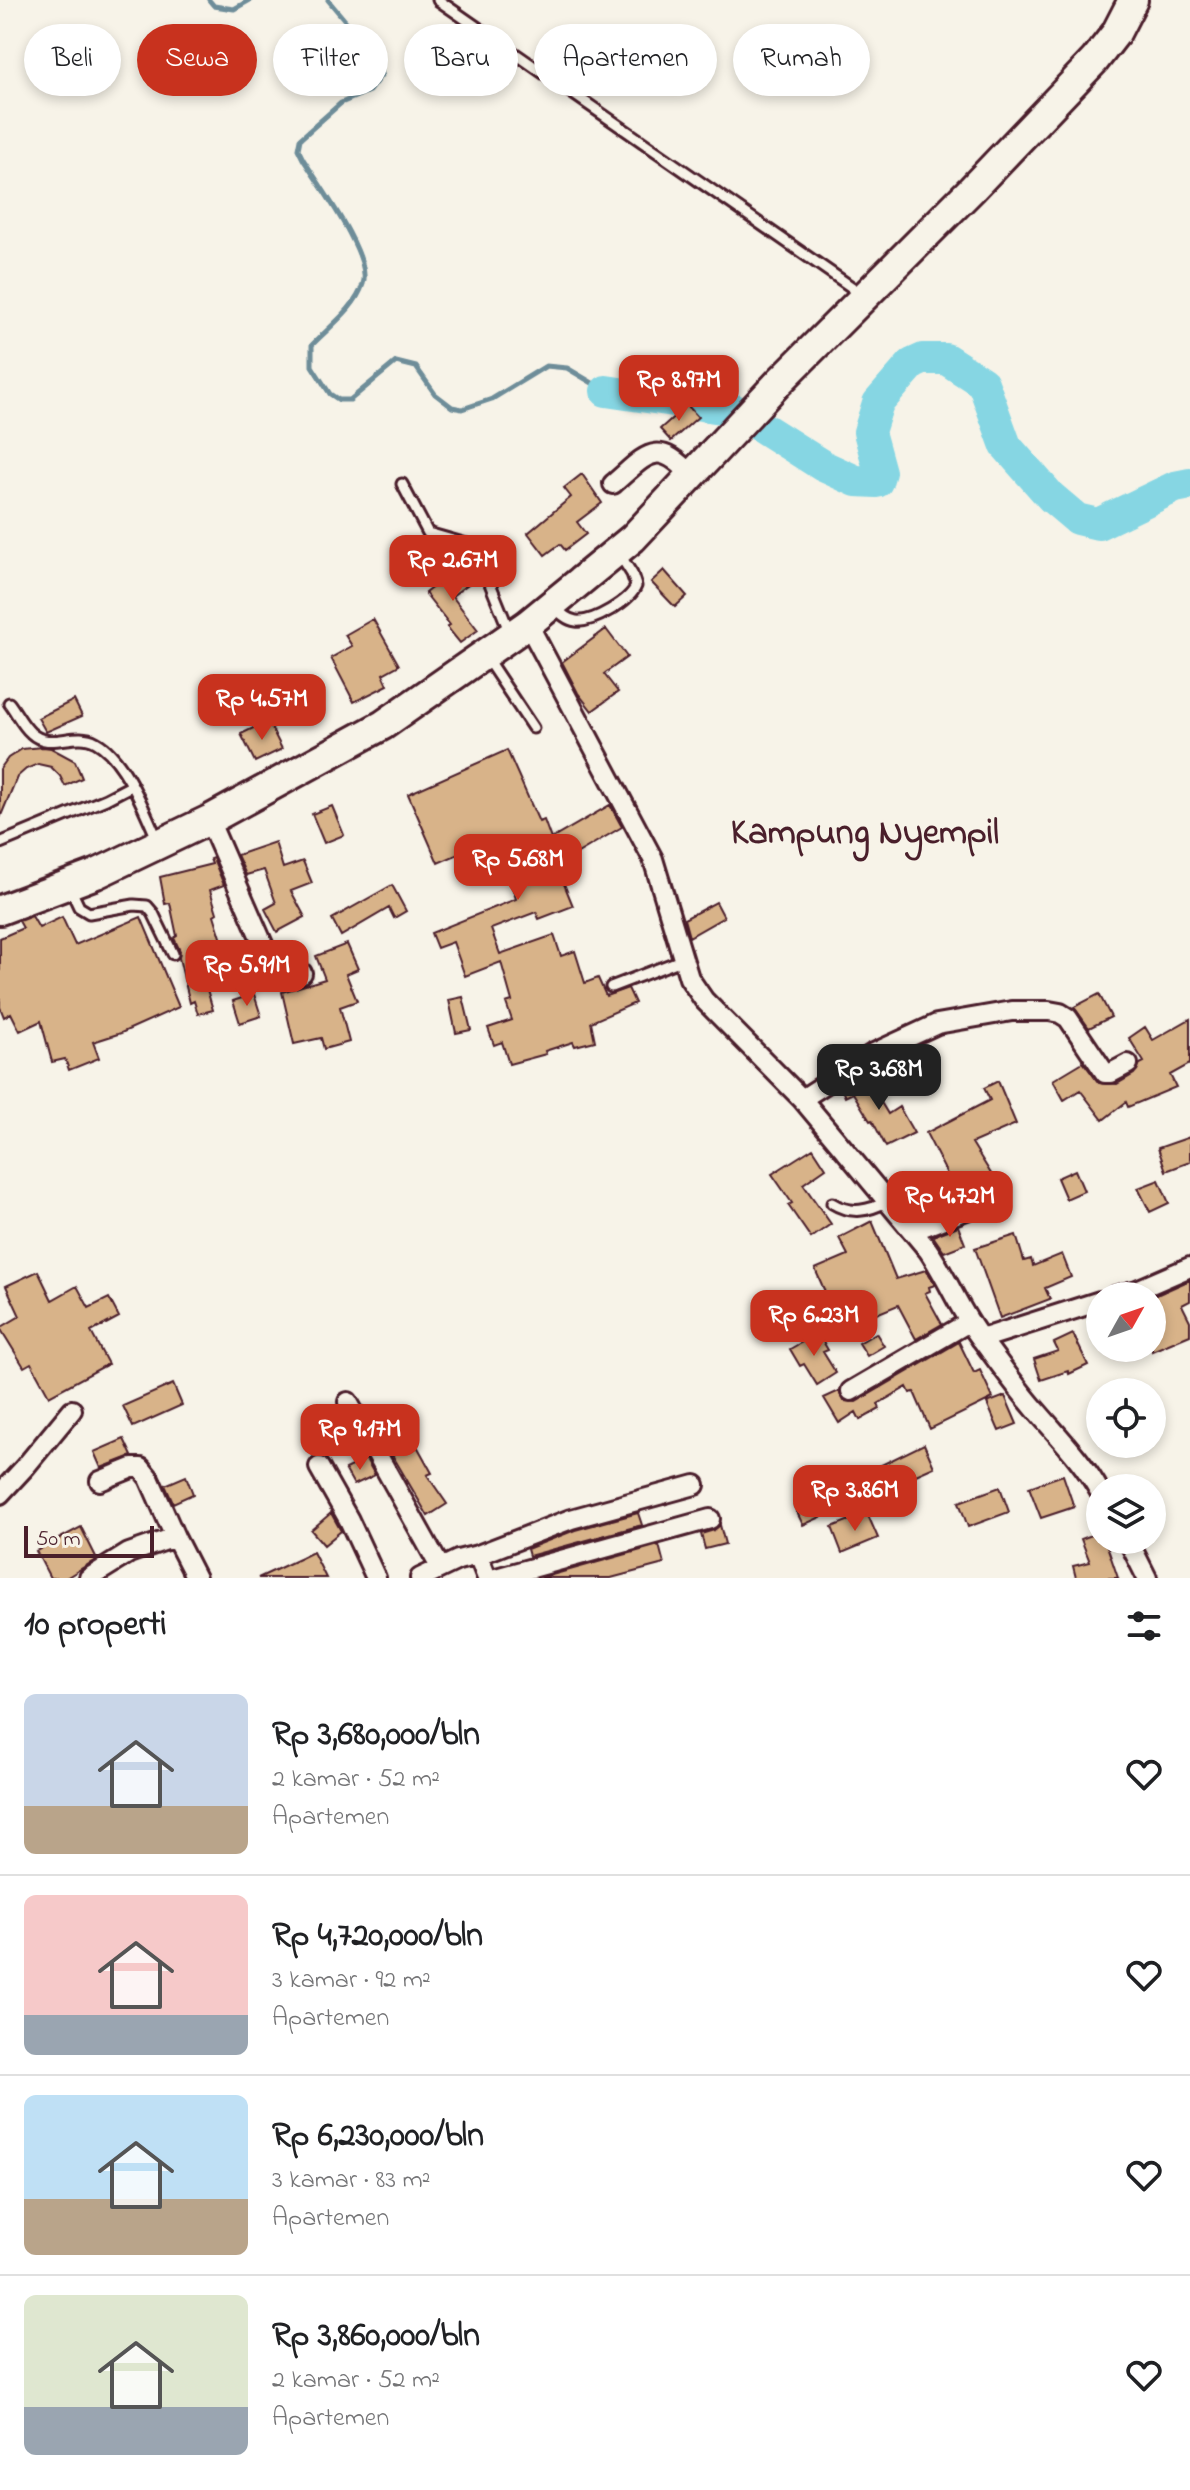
<!DOCTYPE html>
<html lang="id">
<meta charset="utf-8">
<style>
body{margin:0;font-family:"Indie Flower",sans-serif;background:#f2f2f2;color:#202124;height:100vh;display:flex;flex-direction:column;font-size:30px;white-space:nowrap}
*{box-sizing:border-box;margin:0}
p{font-size:26px;color:#757577}
.icon{flex:none;width:44px;height:44px;fill:none;stroke:currentColor;stroke-width:2;stroke-linecap:round;stroke-linejoin:round}
.map{position:relative;height:1578px;overflow:hidden}
.drawer{display:flex;flex-direction:column;background:#fff;flex:1}
.drawer>*{flex:none}
.guide{position:absolute;left:24px;top:24px;width:1142px;height:72px;display:flex;gap:16px}
.needle{width:52px;rotate:50deg}
.fabs{position:absolute;left:1086px;top:1282px;display:grid;gap:16px}
.fabs a{display:grid;place-items:center;width:80px;height:80px;border-radius:50%;background:#fff;box-shadow:0 4px 12px #0003;font-size:40px}
.scale{position:absolute;left:24px;bottom:20px;width:130px;box-sizing:border-box;padding-left:8px;border:4px solid #4a1f2b;border-top:0;font-size:22px;line-height:28px;white-space:nowrap;color:#4a1f2b;-webkit-text-stroke:6px #f7f3e8;paint-order:stroke}
.price{position:absolute;translate:-50% -68px;padding:0 18px;border-radius:16px;background:#c8321e;color:#fff;font-size:26px;line-height:52px;filter:drop-shadow(0 2px 4px #0008)}
.price::after{content:'';position:absolute;left:50%;top:48px;width:24px;height:18px;margin-left:-12px;background:inherit;clip-path:polygon(0 0,100% 0,50% 100%)}
.price.selected{background:#222;color:#fff}
ul{padding:0;list-style:none}
li{display:flex;align-items:center;gap:24px;height:200px;padding:0 24px}
li+li{border-top:2px solid #e0e0e0}
li span{display:grid;place-items:center;flex:none;width:224px;height:160px;border-radius:12px;color:#555}
li>.icon{margin-inline-start:auto}
span .icon{width:96px;height:96px;fill:#fffc;stroke-width:1}
li b{font-size:34px}
h2{display:flex;justify-content:space-between;align-items:center;height:96px;padding:0 24px;font-size:34px}
.tag{padding:0 28px;border-radius:36px;background:#fff;box-shadow:0 4px 12px #0003;font-size:28px;line-height:72px}
.tag.selected{background:#c8321e;color:#fff}
.map>svg:first-child{display:block}
.lines{fill:none;stroke-linecap:round;stroke-linejoin:round}
.stream{stroke:#6e8d99;stroke-width:5}
.river{stroke:#86d6e3;stroke-width:32}
.building{fill:#d8b389;stroke:#4a1f2b;stroke-width:2}
.lane-casing{stroke:#4a1f2b;stroke-width:15}
.street-casing{stroke:#4a1f2b;stroke-width:24}
.primary-casing{stroke:#4a1f2b;stroke-width:34}
.lane{stroke:#f7f3e8;stroke-width:9}
.street{stroke:#f7f3e8;stroke-width:18}
.primary{stroke:#f7f3e8;stroke-width:28}
.labels{text-anchor:middle;stroke-width:6;stroke-linejoin:round;paint-order:stroke}
.neighbourhood-label{font-size:36px;font-weight:bold;fill:#4a1f2b;stroke:#f7f3e8}
</style>
<div class="map">
<svg width="1190" height="1578" viewBox="0 0 1190 1578">
<rect width="100%" height="100%" fill="#f7f3e8"/>
<filter id="ink" filterUnits="userSpaceOnUse"><feTurbulence type="fractalNoise" baseFrequency=".0125" numOctaves="2"/><feDisplacementMap in="SourceGraphic" scale="16" xChannelSelector="R" yChannelSelector="G"/><feConvolveMatrix kernelMatrix="1 2 1 2 8 2 1 2 1" color-interpolation-filters="sRGB"/></filter>
<g filter="url(#ink)">
<g class="lines">
<!-- stream -->
<path class="stream" d="M 209,0 L 214,6 L 234,9 L 250,0
M 328,0 L 373,54 L 382,74 L 369,91 L 341,103 L 300,139 L 298,149 L 303,159 C 318,183 373,258 363,284 C 355,309 329,327 312,345 L 312,366 L 330,394 L 339,400 L 350,400 L 396,362 L 416,367 L 435,394 L 452,407 L 462,409 L 492,399 L 546,366 L 567,368 L 606,391"/>
<!-- river -->
<path class="river" d="M 606,391 L 735,410 L 823,466 L 856,481 L 877,482 L 880,472 L 869,432 L 878,403 L 912,364 L 923,359 L 946,359 L 983,383 L 1006,446 L 1051,497 L 1077,519 L 1098,524 L 1175,487 L 1190,484"/>
</g>
<!-- building -->
<path class="building" d="M 687,405 L 698,417 L 671,441 L 660,429 Z
M 582,474 L 602,503 L 577,522 L 586,534 L 565,550 L 560,544 L 545,555 L 528,533 L 571,497 L 564,488 Z
M 458,564 L 471,582 L 452,596 L 478,630 L 460,643 L 447,627 L 450,625 L 425,593 L 447,576 L 445,573 Z
M 664,570 L 687,596 L 675,607 L 651,582 Z
M 373,619 L 399,665 L 383,674 L 388,685 L 354,702 L 331,658 L 352,646 L 345,635 Z
M 606,629 L 627,657 L 604,674 L 618,692 L 592,711 L 578,693 L 562,662 Z
M 74,700 L 82,716 L 46,732 L 38,718 Z
M 268,721 L 282,749 L 255,762 L 241,734 Z
M 43,747 L 51,748 L 75,761 L 82,778 L 65,786 L 60,776 L 51,767 L 38,764 L 26,769 L 17,777 L 0,818 L 0,769 L 8,758 L 22,749 Z
M 507,750 L 539,822 L 544,820 L 551,839 L 610,805 L 622,827 L 561,863 L 564,872 L 560,874 L 573,906 L 539,919 L 536,912 L 491,929 L 500,954 L 554,935 L 561,956 L 575,951 L 585,983 L 598,978 L 606,996 L 628,988 L 635,1003 L 591,1022 L 595,1041 L 575,1046 L 573,1042 L 545,1051 L 546,1054 L 509,1064 L 502,1042 L 494,1045 L 488,1028 L 512,1020 L 506,1003 L 512,1001 L 501,962 L 465,976 L 453,942 L 437,948 L 431,933 L 516,899 L 507,872 L 502,873 L 499,866 L 474,877 L 463,852 L 438,863 L 408,794 Z
M 332,806 L 344,835 L 324,843 L 312,814 Z
M 275,842 L 283,868 L 303,861 L 312,883 L 291,891 L 305,917 L 277,932 L 265,909 L 276,903 L 264,870 L 246,875 L 237,855 Z
M 213,858 L 224,885 L 210,890 L 217,913 L 214,915 L 231,969 L 204,979 L 213,1010 L 198,1014 L 194,1001 L 190,1003 L 179,958 L 180,951 L 174,938 L 177,936 L 170,903 L 165,904 L 160,877 L 212,864 L 210,859 Z
M 392,885 L 406,911 L 394,918 L 389,908 L 341,936 L 332,919 Z
M 716,902 L 724,917 L 689,937 L 684,919 Z
M 32,916 L 39,928 L 62,917 L 75,945 L 141,917 L 179,1007 L 121,1033 L 93,1042 L 99,1058 L 69,1070 L 65,1059 L 52,1062 L 41,1021 L 20,1031 L 11,1013 L 4,1017 L 0,1007 L 0,938 L 23,928 L 19,921 Z
M 347,944 L 358,969 L 346,974 L 357,1001 L 340,1007 L 349,1042 L 324,1049 L 321,1038 L 294,1044 L 282,992 L 325,979 L 316,956 Z
M 254,994 L 261,1016 L 240,1023 L 233,1001 Z
M 1099,994 L 1111,1017 L 1089,1028 L 1074,1007 Z
M 463,997 L 471,1030 L 456,1033 L 449,1000 Z
M 1190,1019 L 1190,1064 L 1170,1075 L 1176,1087 L 1128,1107 L 1126,1102 L 1103,1120 L 1080,1090 L 1064,1100 L 1053,1080 L 1083,1062 L 1099,1083 L 1117,1084 L 1134,1074 L 1140,1064 L 1144,1062 L 1129,1038 L 1145,1027 L 1153,1040 Z
M 864,1074 L 888,1114 L 899,1107 L 914,1133 L 886,1147 L 872,1120 L 870,1121 L 853,1093 L 845,1097 L 841,1088 Z
M 998,1081 L 1016,1124 L 972,1143 L 993,1177 L 982,1184 L 977,1177 L 954,1188 L 926,1133 L 990,1100 L 984,1088 Z
M 1190,1137 L 1190,1162 L 1166,1171 L 1158,1148 Z
M 813,1148 L 826,1168 L 803,1184 L 831,1224 L 811,1238 L 788,1205 L 792,1203 L 772,1174 Z
M 1075,1170 L 1084,1191 L 1066,1199 L 1057,1178 Z
M 1159,1180 L 1169,1203 L 1150,1212 L 1138,1188 Z
M 935,1189 L 941,1207 L 925,1213 L 924,1211 L 914,1214 L 906,1198 Z
M 872,1221 L 896,1279 L 926,1270 L 935,1285 L 929,1287 L 930,1291 L 925,1293 L 942,1324 L 916,1339 L 898,1305 L 862,1320 L 858,1310 L 818,1326 L 812,1310 L 830,1303 L 815,1269 L 848,1255 L 839,1238 Z
M 958,1226 L 965,1244 L 944,1252 L 933,1236 Z
M 1016,1235 L 1024,1261 L 1031,1259 L 1033,1266 L 1062,1254 L 1071,1277 L 1045,1288 L 1050,1299 L 1000,1318 L 975,1248 Z
M 38,1271 L 52,1300 L 77,1286 L 89,1308 L 109,1298 L 119,1317 L 91,1332 L 108,1364 L 49,1396 L 31,1363 L 24,1367 L 0,1328 L 20,1316 L 6,1286 Z
M 1190,1280 L 1190,1301 L 1182,1305 L 1190,1321 L 1190,1335 L 1152,1351 L 1152,1297 Z
M 818,1333 L 828,1350 L 823,1352 L 836,1373 L 817,1385 L 804,1364 L 800,1366 L 790,1349 Z
M 876,1333 L 884,1346 L 867,1356 L 859,1343 Z
M 1073,1334 L 1088,1365 L 1069,1374 L 1068,1371 L 1041,1380 L 1034,1359 L 1058,1351 L 1054,1343 Z
M 959,1342 L 974,1373 L 980,1370 L 993,1398 L 930,1429 L 914,1392 L 910,1393 L 907,1387 L 878,1404 L 880,1409 L 860,1420 L 856,1412 L 839,1423 L 824,1398 L 839,1391 L 844,1401 L 856,1402 Z
M 173,1384 L 182,1405 L 133,1427 L 123,1406 Z
M 1005,1396 L 1017,1424 L 999,1431 L 987,1403 Z
M 406,1426 L 432,1473 L 427,1475 L 447,1504 L 428,1516 L 384,1441 Z
M 124,1439 L 132,1456 L 101,1468 L 94,1452 Z
M 924,1444 L 934,1467 L 909,1478 L 908,1474 L 878,1489 L 869,1471 Z
M 366,1459 L 375,1475 L 354,1485 L 345,1469 Z
M 1063,1475 L 1074,1507 L 1041,1518 L 1029,1487 Z
M 186,1476 L 193,1494 L 173,1503 L 165,1485 Z
M 1000,1487 L 1009,1512 L 968,1527 L 959,1502 Z
M 812,1498 L 821,1517 L 803,1525 L 794,1506 Z
M 331,1513 L 341,1531 L 324,1545 L 311,1530 Z
M 638,1513 L 642,1525 L 529,1556 L 527,1549 L 575,1530 Z
M 867,1513 L 878,1538 L 842,1553 L 832,1527 Z
M 720,1525 L 725,1544 L 705,1549 L 701,1534 L 714,1530 Z
M 81,1527 L 97,1559 L 66,1578 L 50,1578 L 36,1551 Z
M 1100,1532 L 1100,1540 L 1105,1540 L 1118,1578 L 1076,1578 L 1073,1566 L 1090,1562 L 1081,1539 Z
M 659,1545 L 664,1564 L 611,1578 L 541,1578 Z
M 313,1552 L 326,1578 L 258,1578 L 301,1558 Z"/>
<g class="lines">
<!-- lane casing -->
<g class="lane-casing">
<path id="lane" d="M 438,0 L 863,295
M 402,484 L 428,533 L 470,545 L 476,549 L 510,633
M 555,607 C 561,614 567,620 576,621 C 593,623 630,601 636,586 L 632,574 L 618,552
M 487,659 L 533,728
M 9,703 C 16,712 22,725 31,733 C 50,751 74,730 96,742 C 125,758 145,812 158,841
M 0,843 L 106,799 L 131,786
M 70,888 L 79,907 L 89,913 L 134,905 L 147,906 L 153,913 L 173,954
M 611,987 L 684,959
M 832,1203 C 851,1215 869,1211 888,1201"/>
</g>
<!-- street casing -->
<g class="street-casing">
<path id="street" d="M 613,484 C 647,455 656,437 692,476
M 528,624 L 653,859 L 689,978 L 704,1000 L 802,1099 L 928,1250 C 948,1279 960,1312 982,1340 C 999,1363 1016,1387 1035,1409 C 1058,1436 1083,1461 1100,1492
M 209,820 L 276,974 L 280,976 L 302,973
M 802,1099 L 872,1054 L 937,1024 L 1012,1011 L 1049,1011 L 1060,1013 L 1068,1018 L 1105,1073 L 1111,1073 L 1128,1064
M 912,1231 L 987,1202
M 1115,1296 L 1137,1290 L 1190,1267
M 981,1339 L 1100,1301
M 851,1391 L 969,1322
M 348,1402 L 440,1567
M 319,1467 L 349,1520 L 376,1578
M 100,1481 L 132,1468 L 141,1468 L 149,1478 L 175,1537
M 0,1494 L 25,1467 L 72,1410
M 1128,1540 L 1147,1578
M 478,1555 L 571,1519 L 695,1485
M 89,1578 L 129,1553 L 175,1537 L 196,1578
M 420,1578 L 458,1560 L 478,1555 L 487,1578
M 496,1578 L 710,1519"/>
</g>
<!-- primary casing -->
<g class="primary-casing">
<path id="primary" d="M 0,910 L 96,874 L 209,820 L 383,725 L 528,624 L 633,538 L 779,382 L 972,189 L 1095,60 L 1116,33 L 1133,0"/>
</g>
<!-- lane -->
<use href="#lane" class="lane"/>
<!-- street -->
<use href="#street" class="street"/>
<!-- primary -->
<use href="#primary" class="primary"/>
</g>
</g>
<g class="labels">
<!-- neighbourhood labels -->
<g class="neighbourhood-label">
<text x="865" y="843">Kampung Nyempil</text>
</g>
</g>
</svg>
<div class="fabs">
<a><svg class="needle" viewBox="-14 -14 28 28"><path d="M0-13l5 13h-10z" fill="#e53935"/><path d="M0 13l5-13h-10z" fill="#757577"/></svg></a>
<a><svg class="icon" aria-label="locate" viewBox="0 0 24 24"><circle cx="12" cy="12" r="6"/><path d="M12 2v4M12 18v4M2 12h4M18 12h4"/></svg></a>
<a><svg class="icon" aria-label="layers" viewBox="0 0 24 24"><path d="M12 4l9 5-9 5-9-5zM3 14l9 5 9-5"/></svg></a>
</div>
<div class="scale">50 m</div>
<b class="price" style="left:679px;top:423px">Rp 8.97M</b>
<b class="price" style="left:453px;top:603px">Rp 2.67M</b>
<b class="price" style="left:262px;top:742px">Rp 4.57M</b>
<b class="price" style="left:518px;top:902px">Rp 5.68M</b>
<b class="price" style="left:247px;top:1008px">Rp 5.91M</b>
<b class="price selected" style="left:879px;top:1112px">Rp 3.68M</b>
<b class="price" style="left:950px;top:1239px">Rp 4.72M</b>
<b class="price" style="left:814px;top:1358px">Rp 6.23M</b>
<b class="price" style="left:360px;top:1472px">Rp 9.17M</b>
<b class="price" style="left:855px;top:1533px">Rp 3.86M</b>
<div class="guide">
<a class="tag">Beli</a>
<a class="tag selected">Sewa</a>
<a class="tag">Filter</a>
<a class="tag">Baru</a>
<a class="tag">Apartemen</a>
<a class="tag">Rumah</a>
</div>
</div>
<section class="drawer">
<h2>10 properti<svg class="icon" aria-label="filters" viewBox="0 0 24 24"><path d="M4 7h16M4 17h16"/><circle cx="9" cy="7" r="2"/><circle cx="15" cy="17" r="2"/></svg></h2>
<ul>
<li><span style="background:linear-gradient(#c9d6e8 70%,#b9a48a 0)"><svg class="icon" aria-label="home" viewBox="0 0 24 24"><path d="M3 11l9-7 9 7M6 9v11h12V9"/></svg></span><div><b>Rp 3,680,000/bln</b><p>2 kamar · 52 m²</p><p>Apartemen</p></div><svg class="icon" aria-label="heart" viewBox="0 0 24 24"><path d="M12 20l-8-8c-3-5 5-10 8-4 3-6 11-1 8 4z"/></svg></li>
<li><span style="background:linear-gradient(#f6c9c9 75%,#9aa5b1 0)"><svg class="icon" aria-label="home" viewBox="0 0 24 24"><path d="M3 11l9-7 9 7M6 9v11h12V9"/></svg></span><div><b>Rp 4,720,000/bln</b><p>3 kamar · 92 m²</p><p>Apartemen</p></div><svg class="icon" aria-label="heart" viewBox="0 0 24 24"><path d="M12 20l-8-8c-3-5 5-10 8-4 3-6 11-1 8 4z"/></svg></li>
<li><span style="background:linear-gradient(#bfe0f5 65%,#b9a48a 0)"><svg class="icon" aria-label="home" viewBox="0 0 24 24"><path d="M3 11l9-7 9 7M6 9v11h12V9"/></svg></span><div><b>Rp 6,230,000/bln</b><p>3 kamar · 83 m²</p><p>Apartemen</p></div><svg class="icon" aria-label="heart" viewBox="0 0 24 24"><path d="M12 20l-8-8c-3-5 5-10 8-4 3-6 11-1 8 4z"/></svg></li>
<li><span style="background:linear-gradient(#dfe7d0 70%,#9aa5b1 0)"><svg class="icon" aria-label="home" viewBox="0 0 24 24"><path d="M3 11l9-7 9 7M6 9v11h12V9"/></svg></span><div><b>Rp 3,860,000/bln</b><p>2 kamar · 52 m²</p><p>Apartemen</p></div><svg class="icon" aria-label="heart" viewBox="0 0 24 24"><path d="M12 20l-8-8c-3-5 5-10 8-4 3-6 11-1 8 4z"/></svg></li>
</ul>
</section>
